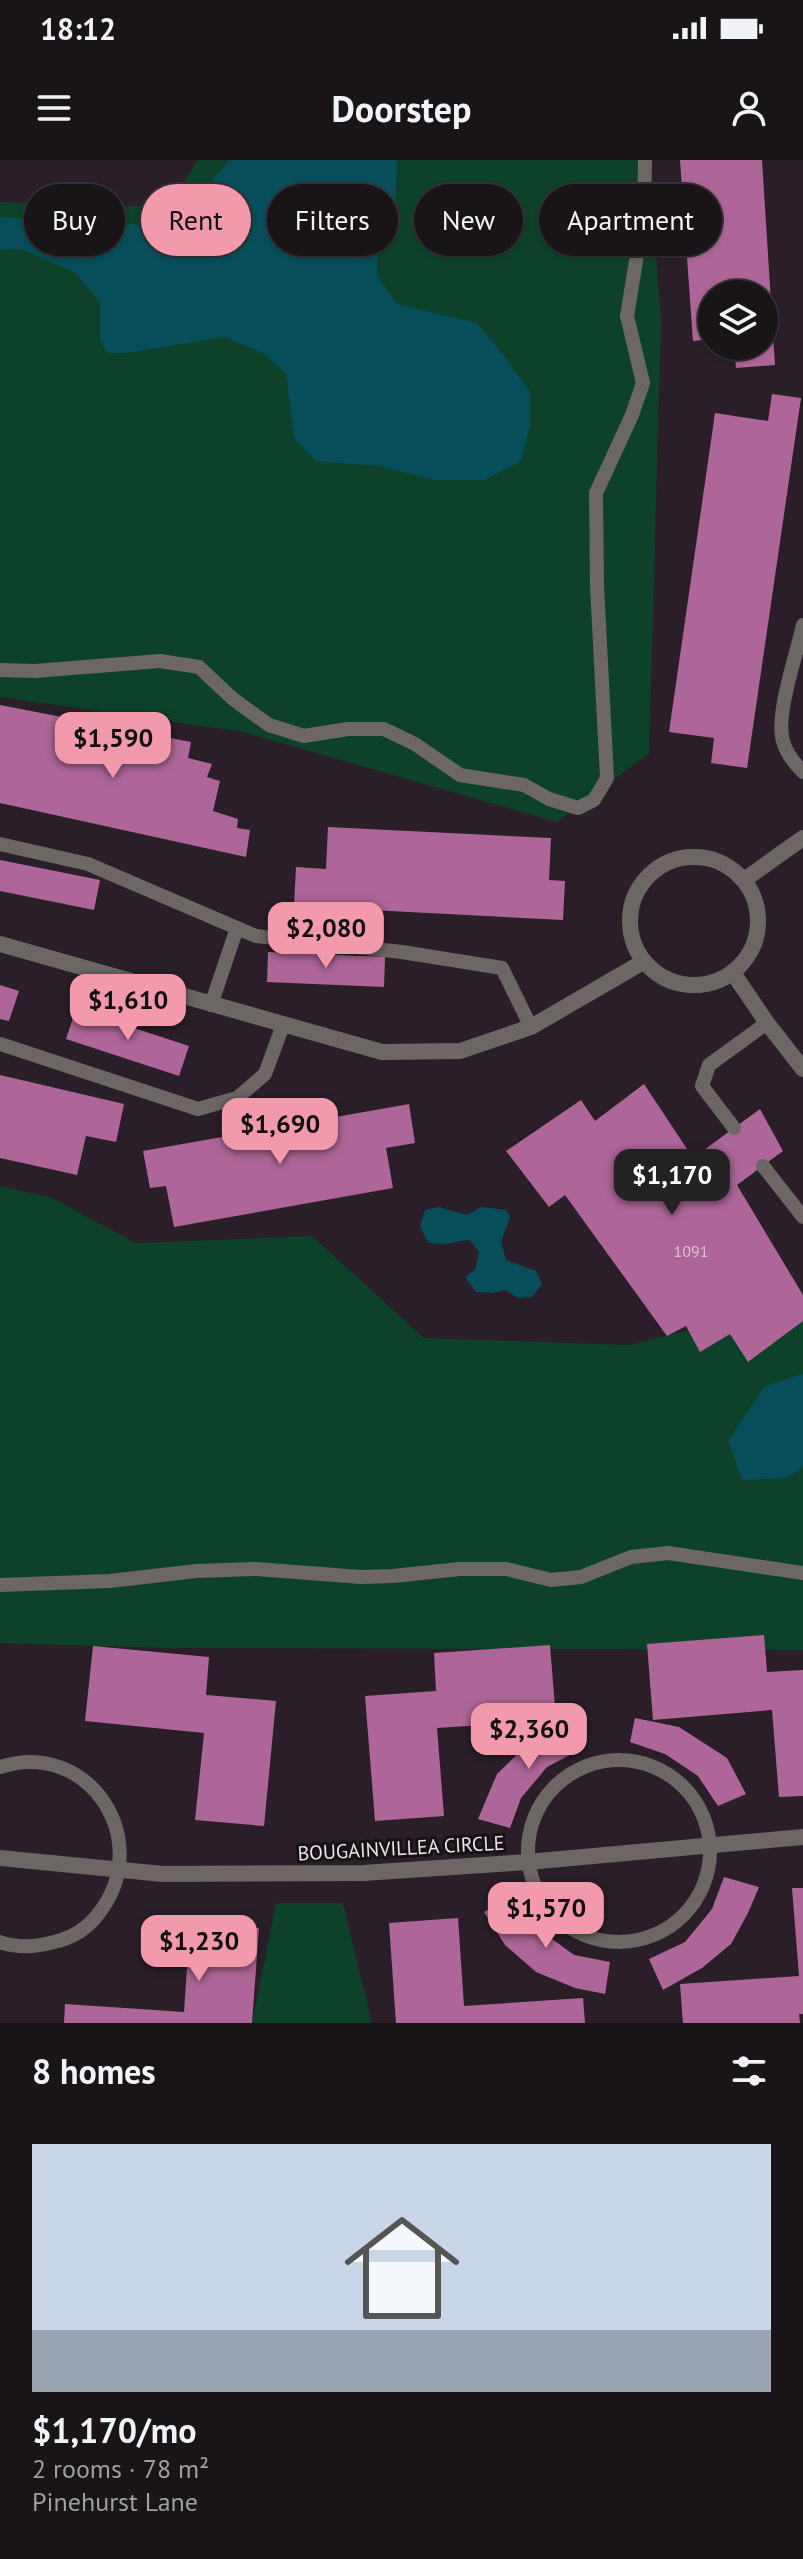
<!DOCTYPE html>
<meta charset="utf-8">
<style>
body{margin:0;font-family:"PT Sans",sans-serif;background:#211d20;color:#f1f3f6;height:100vh;display:flex;flex-direction:column;font-size:30px;white-space:nowrap}
*{box-sizing:border-box;margin:0}
p{font-size:26px;color:#9f9ea1}
.icon{flex:none;width:44px;height:44px;fill:none;stroke:currentColor;stroke-width:2;stroke-linecap:round;stroke-linejoin:round}
.map{position:relative;height:1863px;overflow:hidden}
.panel{display:flex;flex-direction:column;background:#181417;flex:1}
.panel>*{flex:none}
.guide{position:absolute;left:24px;top:24px;width:756px;height:72px;display:flex;gap:16px}
.controls{position:absolute;left:698px;top:120px;display:grid;gap:16px}
.controls a{display:grid;place-items:center;width:80px;height:80px;border-radius:50%;background:#181417;box-shadow:0 2px 6px #0004,0 0 0 2px #363336;font-size:40px}
.price{position:absolute;translate:-50% -68px;padding:0 18px;border-radius:16px;background:#f29aac;color:#111;font-size:26px;line-height:52px;filter:drop-shadow(0 2px 4px #0008)}
.price::after{content:'';position:absolute;left:50%;top:48px;width:24px;height:18px;margin-left:-12px;background:inherit;clip-path:polygon(0 0,100% 0,50% 100%)}
.price.on{background:#222;color:#fff}
ul{padding:0;list-style:none}
li{display:grid;align-content:center;gap:16px;height:424px;padding:0 32px}
li span{display:grid;place-items:center;height:248px;border-radius:0px;color:#555}
li>.icon{margin-inline-start:auto}
span .icon{width:144px;height:144px;fill:#fffc;stroke-width:1}
li b{font-size:34px}
h2{display:flex;justify-content:space-between;align-items:center;height:96px;padding:0 32px;font-size:34px}
.tag{padding:0 28px;border-radius:36px;background:#181417;box-shadow:0 2px 6px #0004,0 0 0 2px #363336;font-size:28px;line-height:72px}
.tag.on{background:#f29aac;color:#111}
.status{display:flex;justify-content:space-between;align-items:center;height:56px;padding:0 40px;background:#181417;direction:ltr}
.status svg{height:22px;fill:currentColor}
header{display:flex;justify-content:space-between;align-items:center;height:104px;padding:0 32px;background:#181417;font-size:36px;font-weight:800}
.map>svg:first-child{display:block}
.built{fill:#2a1f29;fill-rule:evenodd}
.green{fill:#0e4129}
.water{fill:#074e5a}
.building{fill:#ad6697}
.lines{fill:none;stroke-linecap:round;stroke-linejoin:round}
.lane{stroke:#6c6765;stroke-width:14}
.street{stroke:#6c6765;stroke-width:16}
.labels{text-anchor:middle;stroke-width:6;stroke-linejoin:round;paint-order:stroke}
.number-label{font-size:16px;fill:#dac4d4}
.street-label{font-size:20px;fill:#e9e4e8;stroke:#171116}
</style>
<div class="status"><b>18:12</b><svg viewBox="0 0 49 12"><path d="M0 12V9h3v3zM5 12V6h3v6zM10 12V3h3v9zM15 12V0h3v12zM26 1h20v11H26zM47 4h2v5h-2z"/></svg></div>
<header><svg class="icon" aria-label="menu" viewBox="0 0 24 24"><path d="M4 6h16M4 12h16M4 18h16"/></svg>Doorstep<svg class="icon" aria-label="person" viewBox="0 0 24 24"><circle cx="12" cy="8" r="4"/><path d="M4 21q1-7 8-7t8 7"/></svg></header>
<div class="map">
<svg width="803" height="1863" viewBox="0 0 803 1863">
<rect width="100%" height="100%" fill="#201a1f"/>
<!-- built -->
<path class="built" d="M 0,0 L 198,0 L 169,47 L 0,42 Z
M 649,0 L 803,0 L 803,1142 L 629,1185 L 424,1178 L 312,1076 L 136,1083 L 50,1037 L 0,1026 L 0,537 L 243,572 ZM 712,134 L 764,134 L 764,186 L 712,186 Z
M 0,1483 L 162,1488 L 803,1490 L 803,1863 L 372,1863 L 343,1743 L 276,1743 L 252,1863 L 0,1863 Z"/>
<!-- green -->
<path class="green" d="M 198,0 L 649,0 L 661,160 L 649,593 L 557,662 L 243,572 L 0,537 L 0,42 L 168,47 Z
M 0,1026 L 50,1037 L 136,1083 L 312,1076 L 424,1178 L 629,1185 L 803,1142 L 803,1490 L 162,1488 L 0,1483 Z
M 276,1743 L 343,1743 L 372,1863 L 252,1863 Z"/>
<!-- water -->
<path class="water" d="M 230,0 L 397,0 L 395,52 L 377,84 L 377,116 L 397,144 L 477,163 L 502,193 L 530,232 L 530,267 L 521,301 L 484,320 L 435,320 L 379,306 L 316,301 L 295,280 L 286,214 L 263,193 L 225,177 L 126,193 L 107,193 L 100,179 L 100,142 L 74,112 L 21,89 L 0,90 L 0,57 L 112,65 L 174,63 Z
M 439,1047 L 467,1055 L 481,1047 L 506,1050 L 510,1057 L 501,1082 L 506,1100 L 536,1111 L 542,1124 L 532,1137 L 518,1138 L 505,1130 L 492,1133 L 476,1132 L 465,1117 L 475,1110 L 479,1092 L 470,1080 C 455,1081 443,1087 428,1082 L 420,1067 L 425,1050 Z
M 803,1214 L 803,1307 L 786,1318 L 742,1320 L 728,1281 L 765,1226 Z"/>
<!-- building -->
<path class="building" d="M 680,0 L 762,0 L 775,205 L 736,208 L 734,186 L 764,186 L 764,134 L 712,134 L 712,179 L 693,181 Z
M 772,234 L 801,238 L 747,608 L 711,603 L 714,578 L 669,572 L 715,253 L 768,261 Z
M 0,545 L 191,582 L 188,598 L 212,604 L 207,617 L 220,621 L 213,651 L 238,659 L 237,668 L 250,670 L 246,697 L 0,643 Z
M 328,667 L 551,678 L 549,720 L 565,721 L 563,760 L 294,746 L 296,707 L 326,709 Z
M 0,700 L 100,720 L 94,750 L 0,731 Z
M 268,792 L 385,797 L 384,827 L 267,822 Z
M 0,825 L 19,831 L 9,861 L 0,859 Z
M 76,849 L 189,886 L 179,916 L 66,879 Z
M 0,915 L 124,944 L 116,982 L 86,976 L 77,1015 L 0,998 Z
M 644,924 L 693,998 L 760,949 L 783,991 L 737,1025 L 803,1135 L 803,1161 L 748,1202 L 730,1174 L 700,1192 L 686,1166 L 667,1176 L 565,1035 L 549,1047 L 506,991 L 581,940 L 595,961 Z
M 409,944 L 415,983 L 386,988 L 393,1028 L 174,1067 L 166,1026 L 150,1028 L 143,991 Z
M 764,1475 L 767,1512 L 803,1510 L 803,1636 L 779,1637 L 772,1550 L 653,1560 L 647,1484 Z
M 550,1485 L 556,1560 L 437,1568 L 444,1656 L 375,1661 L 365,1536 L 436,1531 L 434,1493 Z
M 93,1486 L 209,1497 L 206,1535 L 276,1541 L 264,1666 L 195,1660 L 204,1573 L 85,1561 Z
M 575,1558 L 585,1587 L 547,1607 L 521,1638 L 510,1668 L 478,1659 L 497,1614 L 536,1576 Z
M 635,1558 L 679,1567 L 727,1598 L 746,1634 L 718,1646 L 698,1616 L 665,1594 L 630,1582 Z
M 724,1717 L 759,1727 L 748,1753 L 731,1784 L 702,1808 L 663,1830 L 649,1799 L 685,1782 L 712,1749 Z
M 792,1728 L 803,1728 L 803,1854 L 799,1854 L 800,1863 L 683,1863 L 680,1824 L 799,1816 Z
M 516,1735 L 533,1765 L 574,1795 L 610,1802 L 605,1834 L 575,1828 L 536,1812 L 505,1785 L 484,1752 Z
M 458,1758 L 464,1846 L 583,1838 L 585,1863 L 396,1863 L 389,1763 Z
M 190,1764 L 259,1768 L 252,1863 L 64,1863 L 65,1844 L 184,1852 Z"/>
<g class="lines">
<!-- lane -->
<path class="lane" d="M 803,465 C 797,493 775,556 783,581 C 786,593 795,604 803,612
M 0,510 L 35,511 L 160,501 L 199,507 L 233,539 L 269,565 L 304,576 L 348,569 L 384,569 L 415,584 L 460,615 L 524,625 L 549,639 L 578,648 L 594,640 L 607,618 L 597,426 L 596,333 L 632,255 L 643,223 L 627,156 L 644,52 L 645,0
M 0,684 L 88,704 L 256,776 L 402,792 L 502,808 L 531,867
M 211,845 L 237,768
M 0,884 L 198,949 L 237,938 L 265,914 L 283,865
M 734,968 L 702,926 L 709,905 L 767,863
M 763,1006 L 803,1057
M 0,1425 L 110,1421 L 196,1411 L 256,1409 L 361,1417 L 393,1416 L 460,1409 L 506,1409 L 551,1420 L 581,1417 L 631,1397 L 668,1393 L 803,1413
M528 1691a91 91 0 1 1 182 0a91 91 0 1 1-182 0Z
M 0,1607 C 89,1578 155,1681 99,1753 C 88,1768 72,1778 54,1782 C 36,1787 17,1788 0,1782"/>
<!-- street -->
<path class="street" d="M630 761a64 64 0 1 1 128 0a64 64 0 1 1-128 0Z
M 744,720 L 803,678
M 0,784 L 382,892 L 460,891 L 531,867 L 643,802
M 733,813 L 767,863 L 803,909
M 0,1698 L 163,1714 L 363,1713 L 528,1702 L 803,1677"/>
</g>
<g class="labels">
<!-- number labels -->
<g class="number-label">
<text x="691" y="1097">1091</text>
</g>
<!-- street labels -->
<g class="street-label">
<text transform="translate(401 1688) rotate(-3)" y="7">BOUGAINVILLEA CIRCLE</text>
</g>
</g>
</svg>
<div class="controls">
<a><svg class="icon" aria-label="layers" viewBox="0 0 24 24"><path d="M12 4l9 5-9 5-9-5zM3 14l9 5 9-5"/></svg></a>
</div>
<b class="price" style="left:113px;top:620px">$1,590</b>
<b class="price" style="left:326px;top:810px">$2,080</b>
<b class="price" style="left:128px;top:882px">$1,610</b>
<b class="price" style="left:280px;top:1006px">$1,690</b>
<b class="price on" style="left:672px;top:1057px">$1,170</b>
<b class="price" style="left:529px;top:1611px">$2,360</b>
<b class="price" style="left:546px;top:1790px">$1,570</b>
<b class="price" style="left:199px;top:1823px">$1,230</b>
<div class="guide">
<a class="tag">Buy</a>
<a class="tag on">Rent</a>
<a class="tag">Filters</a>
<a class="tag">New</a>
<a class="tag">Apartment</a>
</div>
</div>
<section class="panel">
<h2>8 homes<svg class="icon" aria-label="filters" viewBox="0 0 24 24"><path d="M4 7h16M4 17h16"/><circle cx="9" cy="7" r="2"/><circle cx="15" cy="17" r="2"/></svg></h2>
<ul>
<li><span style="background:linear-gradient(#c9d6e8 75%,#9aa5b1 0)"><svg class="icon" aria-label="home" viewBox="0 0 24 24"><path d="M3 11l9-7 9 7M6 9v11h12V9"/></svg></span><div><b>$1,170/mo</b><p>2 rooms · 78 m²</p><p>Pinehurst Lane</p></div></li>
</ul>
</section>
